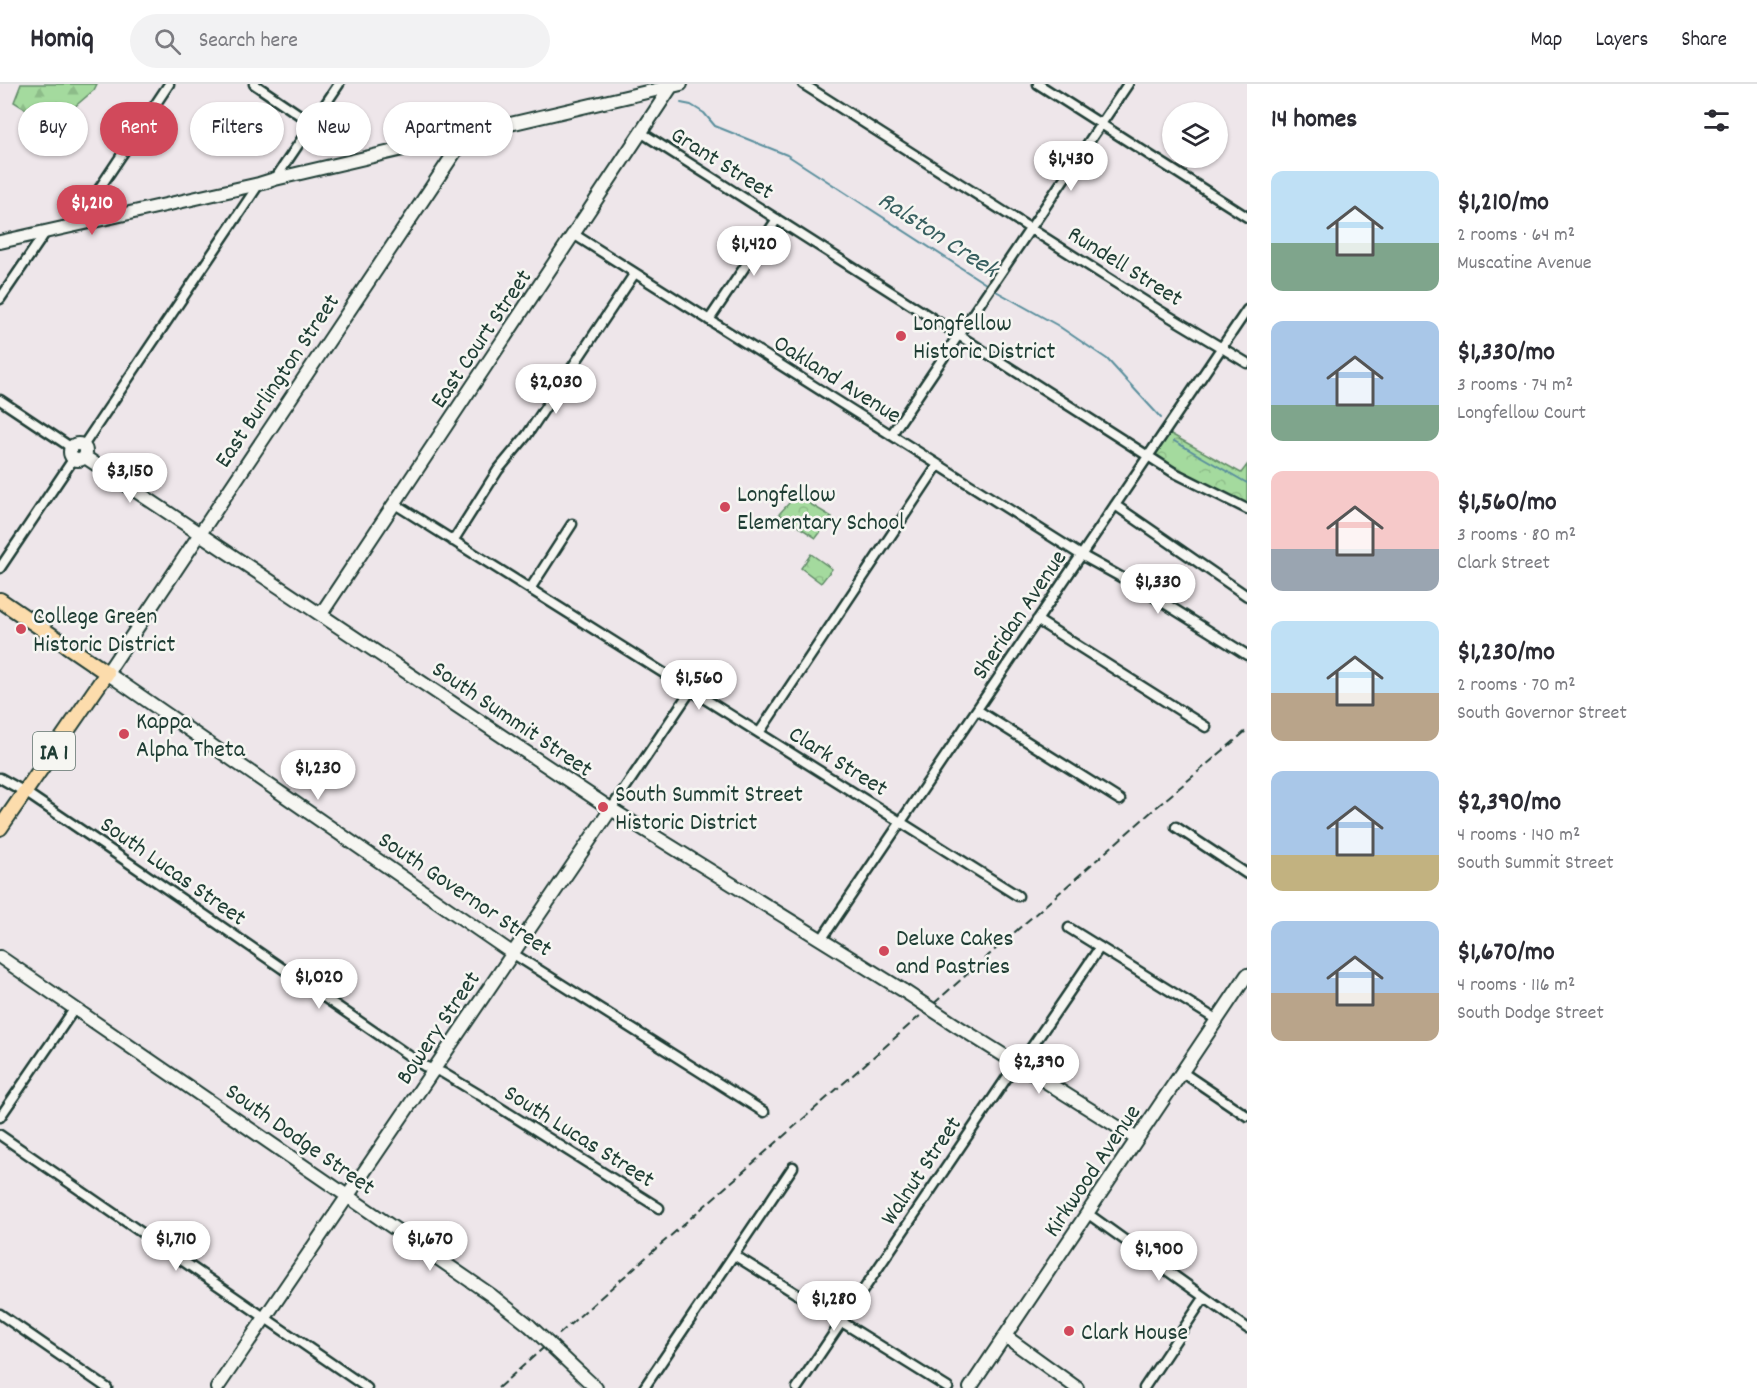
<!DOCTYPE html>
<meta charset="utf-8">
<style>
body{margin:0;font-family:Dekko,sans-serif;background:#f2f2f3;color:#2b2b33;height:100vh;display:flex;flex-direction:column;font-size:22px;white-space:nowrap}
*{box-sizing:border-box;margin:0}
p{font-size:20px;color:#7c7c81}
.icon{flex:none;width:33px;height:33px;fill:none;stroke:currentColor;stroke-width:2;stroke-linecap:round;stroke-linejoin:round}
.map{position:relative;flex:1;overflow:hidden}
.panel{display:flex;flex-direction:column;background:#fff;width:510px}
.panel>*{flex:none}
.top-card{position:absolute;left:18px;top:18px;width:570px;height:54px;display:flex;gap:12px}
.tools{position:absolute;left:1162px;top:18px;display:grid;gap:12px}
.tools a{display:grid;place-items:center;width:66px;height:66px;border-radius:50%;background:#fff;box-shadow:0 2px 4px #0004;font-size:30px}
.price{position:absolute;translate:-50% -51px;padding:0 14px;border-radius:21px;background:#fff;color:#222;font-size:20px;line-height:39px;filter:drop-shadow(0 2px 3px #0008)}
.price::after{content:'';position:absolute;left:50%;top:36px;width:18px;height:14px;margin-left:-9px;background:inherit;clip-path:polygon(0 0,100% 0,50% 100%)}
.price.current{background:#d1495b;color:#fff}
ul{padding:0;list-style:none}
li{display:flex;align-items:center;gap:18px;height:150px;padding:0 24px}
li span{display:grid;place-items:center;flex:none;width:168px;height:120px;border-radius:12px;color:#555}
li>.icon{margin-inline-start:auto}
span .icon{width:72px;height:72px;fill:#fffc;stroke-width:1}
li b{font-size:26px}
h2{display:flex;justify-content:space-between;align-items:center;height:72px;padding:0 24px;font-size:26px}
.pill{padding:0 21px;border-radius:27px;background:#fff;box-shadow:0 2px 4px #0004;font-size:21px;line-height:54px}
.pill.current{background:#d1495b;color:#fff}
header{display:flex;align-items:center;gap:36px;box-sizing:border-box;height:84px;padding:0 30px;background:#fff;border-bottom:2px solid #e1e1e2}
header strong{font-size:28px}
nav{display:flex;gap:33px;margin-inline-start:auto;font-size:21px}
.search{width:420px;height:54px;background:#f2f2f3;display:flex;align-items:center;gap:15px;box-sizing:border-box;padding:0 21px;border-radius:33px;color:#7c7c81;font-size:22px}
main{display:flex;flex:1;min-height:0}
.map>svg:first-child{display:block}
.forest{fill:url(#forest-firs);stroke:#628c69;stroke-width:1.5}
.park{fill:url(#park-crowns);stroke:#628c69;stroke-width:1.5}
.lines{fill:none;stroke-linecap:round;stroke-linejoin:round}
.stream{stroke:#5a8f9d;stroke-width:2}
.street-casing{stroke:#1f3d34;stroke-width:13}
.secondary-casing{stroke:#1f3d34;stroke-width:16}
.primary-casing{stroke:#1f3d34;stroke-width:18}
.street{stroke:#f6f6f2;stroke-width:8}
.secondary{stroke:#f6f6f2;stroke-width:12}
.primary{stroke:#fcdcac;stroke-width:14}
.rail{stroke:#1f3d34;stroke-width:2;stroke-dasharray:9 4.5;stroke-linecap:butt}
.secondary-bridge-casing{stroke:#1f3d34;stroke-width:16;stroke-linecap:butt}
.secondary-bridge{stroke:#f6f6f2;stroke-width:12}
.poi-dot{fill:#d1495b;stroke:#f6f6f2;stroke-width:2}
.labels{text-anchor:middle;stroke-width:5;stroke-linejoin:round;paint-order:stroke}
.shield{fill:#f6f6f2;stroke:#60746d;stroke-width:1.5}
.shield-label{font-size:22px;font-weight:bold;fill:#1f3d34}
.street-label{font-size:24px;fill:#1f3d34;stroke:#f6f6f2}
.poi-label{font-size:24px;fill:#1f3d34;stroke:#f6f6f2;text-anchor:start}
.water-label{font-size:26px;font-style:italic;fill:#385f60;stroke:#f6f6f2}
</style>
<header>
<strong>Homiq</strong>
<div class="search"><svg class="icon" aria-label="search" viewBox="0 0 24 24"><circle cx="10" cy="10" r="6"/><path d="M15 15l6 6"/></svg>Search here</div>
<nav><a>Map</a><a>Layers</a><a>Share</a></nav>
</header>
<main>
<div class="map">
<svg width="1247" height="1304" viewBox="0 0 1247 1304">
<defs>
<pattern id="forest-firs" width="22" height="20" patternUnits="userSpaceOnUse" patternTransform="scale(1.5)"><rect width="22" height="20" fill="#a4da9e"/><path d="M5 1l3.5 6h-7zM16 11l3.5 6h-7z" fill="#8dbc89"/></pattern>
<pattern id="park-crowns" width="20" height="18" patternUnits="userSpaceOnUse" patternTransform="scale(1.5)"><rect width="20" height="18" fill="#a4da9e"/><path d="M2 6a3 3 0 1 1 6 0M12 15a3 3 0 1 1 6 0" fill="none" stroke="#8dbc89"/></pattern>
</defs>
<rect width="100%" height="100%" fill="#eee6ea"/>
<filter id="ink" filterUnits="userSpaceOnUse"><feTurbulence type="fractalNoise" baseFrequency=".0167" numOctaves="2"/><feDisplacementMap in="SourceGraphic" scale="12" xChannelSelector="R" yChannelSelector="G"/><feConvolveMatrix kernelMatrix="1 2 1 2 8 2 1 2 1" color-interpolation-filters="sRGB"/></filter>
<g filter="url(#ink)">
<!-- forest -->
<path class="forest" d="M 21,0 L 97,0 L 94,6 L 52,42 L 14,18 Z"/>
<!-- park -->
<path class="park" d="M 1169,349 L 1241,389 L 1247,381 L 1247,420 L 1173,382 L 1155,370 Z
M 800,414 L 832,433 L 816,454 L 779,430 L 789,419 Z
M 811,470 L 832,485 L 821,499 L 801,484 Z"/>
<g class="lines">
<!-- stream -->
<path class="stream" d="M 681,19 L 691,21 L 704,29 L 715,42 L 787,71 L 989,202
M 994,206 L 1057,241 L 1107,275 L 1161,334
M 1174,357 L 1247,399"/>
<!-- street casing -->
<g class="street-casing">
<path id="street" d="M 254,0 L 313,40
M 803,0 L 1157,225 L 1247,279
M 1038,0 L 1247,133
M 642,49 L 1173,388 L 1247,425
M 275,95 L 339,0
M 75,141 L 169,0
M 575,151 L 1081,471 L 1137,502 L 1247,571
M 0,215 L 45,149
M 709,236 L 777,135
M 0,316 L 72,364
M 891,351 L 1128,0
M 83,362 L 259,100
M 395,420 L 1018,812
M 1115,421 L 1247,512
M 453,457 L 498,386 L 527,351 L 635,189
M 0,484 L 74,374
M 530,505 L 572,440
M 1037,536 L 1206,643
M 977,626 L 1120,716
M 759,649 L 938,381
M 0,694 L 25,708 L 106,763 L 424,982 L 443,989 L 483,1013 L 659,1124
M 611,725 L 691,606
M 1176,743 L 1247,790
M 1069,844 L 1217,936
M 821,856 L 1247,226
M 512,869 L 764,1028
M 1182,988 L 1247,1032
M 0,1033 L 75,924
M 0,1051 L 367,1304
M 1087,1129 L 1247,1244
M 734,1171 L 948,1304
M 0,1230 L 107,1304
M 644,1304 L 793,1083
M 797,1304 L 1010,989 L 1025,973 L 1100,863
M 1144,1304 L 1204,1214"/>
</g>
<!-- secondary casing -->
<g class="secondary-casing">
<path id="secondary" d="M 467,50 L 107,589 L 512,869
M 0,158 L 259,100 L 275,95 L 681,0
M70 368a8 8 0 1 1 16 0a8 8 0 1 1-16 0Z
M 85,373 L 611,725 L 904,907
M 321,530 L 673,0
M 0,873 L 491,1211 L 530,1242
M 957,942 L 1137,1055
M 1005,1252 L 1077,1304
M 581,1290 L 596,1304
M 217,1304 L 611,725
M 970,1304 L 1247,891"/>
</g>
<!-- primary casing -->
<g class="primary-casing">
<path id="primary" d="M 0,516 L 107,589 L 0,744"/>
</g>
<!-- street -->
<use href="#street" class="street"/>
<!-- secondary -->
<use href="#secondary" class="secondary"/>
<!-- primary -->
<use href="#primary" class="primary"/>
<!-- rail -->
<path class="rail" d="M 498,1304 L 1151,728 L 1247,646"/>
<!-- secondary-bridge casing -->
<g class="secondary-bridge-casing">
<path id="secondary-bridge" d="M 904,907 L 957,942
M 530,1242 L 581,1290"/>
</g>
<!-- secondary-bridge -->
<use href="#secondary-bridge" class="secondary-bridge"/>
</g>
</g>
<!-- markers -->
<g class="poi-dot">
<circle cx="901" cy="252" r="6"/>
<circle cx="725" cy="423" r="6"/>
<circle cx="21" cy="545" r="6"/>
<circle cx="124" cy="650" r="6"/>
<circle cx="603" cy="723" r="6"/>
<circle cx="884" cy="867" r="6"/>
<circle cx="1069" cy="1247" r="6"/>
</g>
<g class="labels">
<!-- shield labels -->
<rect class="shield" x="33" y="648" width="42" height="38" rx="4.5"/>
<g class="shield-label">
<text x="54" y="675">IA 1</text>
</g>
<!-- street labels -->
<g class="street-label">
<text transform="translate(723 78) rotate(32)" y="8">Grant Street</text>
<text transform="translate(1126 181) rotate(32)" y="8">Rundell Street</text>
<text transform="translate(480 254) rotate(-56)" y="8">East Court Street</text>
<text transform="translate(838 294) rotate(32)" y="8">Oakland Avenue</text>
<text transform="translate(276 296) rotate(-56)" y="8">East Burlington Street</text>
<text transform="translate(1018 530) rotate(-56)" y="8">Sheridan Avenue</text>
<text transform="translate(513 634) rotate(34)" y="8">South Summit Street</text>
<text transform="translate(839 676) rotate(32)" y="8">Clark Street</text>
<text transform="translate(174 786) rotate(35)" y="8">South Lucas Street</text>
<text transform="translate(466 809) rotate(34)" y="8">South Governor Street</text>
<text transform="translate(437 943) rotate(-56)" y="8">Bowery Street</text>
<text transform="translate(580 1051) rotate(32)" y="8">South Lucas Street</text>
<text transform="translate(301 1054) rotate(35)" y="8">South Dodge Street</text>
<text transform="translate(920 1086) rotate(-56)" y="8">Walnut Street</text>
<text transform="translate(1091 1086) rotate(-56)" y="8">Kirkwood Avenue</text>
</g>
<!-- poi labels -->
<g class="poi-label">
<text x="913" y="246">Longfellow<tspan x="913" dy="28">Historic District</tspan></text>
<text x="737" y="417">Longfellow<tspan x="737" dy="28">Elementary School</tspan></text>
<text x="33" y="539">College Green<tspan x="33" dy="28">Historic District</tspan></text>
<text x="136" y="644">Kappa<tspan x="136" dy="28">Alpha Theta</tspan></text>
<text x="615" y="717">South Summit Street<tspan x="615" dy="28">Historic District</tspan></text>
<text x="896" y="861">Deluxe Cakes<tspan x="896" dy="28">and Pastries</tspan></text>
<text x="1081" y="1255">Clark House</text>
</g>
<!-- water labels -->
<g class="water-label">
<text transform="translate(939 149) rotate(33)" y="9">Ralston Creek</text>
</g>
</g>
</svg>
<div class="tools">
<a><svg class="icon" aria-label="layers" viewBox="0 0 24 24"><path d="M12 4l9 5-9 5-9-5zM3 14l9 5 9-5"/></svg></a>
</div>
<b class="price" style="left:1071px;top:108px">$1,430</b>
<b class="price current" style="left:92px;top:152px">$1,210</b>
<b class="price" style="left:754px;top:193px">$1,420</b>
<b class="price" style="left:556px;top:331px">$2,030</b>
<b class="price" style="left:130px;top:420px">$3,150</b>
<b class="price" style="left:1158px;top:531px">$1,330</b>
<b class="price" style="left:699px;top:627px">$1,560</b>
<b class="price" style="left:318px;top:717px">$1,230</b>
<b class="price" style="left:319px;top:926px">$1,020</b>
<b class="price" style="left:1039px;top:1011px">$2,390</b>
<b class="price" style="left:176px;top:1188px">$1,710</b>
<b class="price" style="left:430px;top:1188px">$1,670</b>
<b class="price" style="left:1159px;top:1198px">$1,900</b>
<b class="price" style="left:834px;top:1248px">$1,280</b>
<div class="top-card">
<a class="pill">Buy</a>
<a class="pill current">Rent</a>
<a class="pill">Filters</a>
<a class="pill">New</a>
<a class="pill">Apartment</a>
</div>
</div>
<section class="panel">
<h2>14 homes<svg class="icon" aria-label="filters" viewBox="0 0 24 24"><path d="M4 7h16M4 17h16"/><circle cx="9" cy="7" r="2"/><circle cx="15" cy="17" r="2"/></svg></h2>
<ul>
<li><span style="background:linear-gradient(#bfe0f5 60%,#7fa58c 0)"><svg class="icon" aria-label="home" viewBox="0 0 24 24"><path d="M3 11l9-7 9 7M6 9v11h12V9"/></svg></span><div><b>$1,210/mo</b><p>2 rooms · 64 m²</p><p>Muscatine Avenue</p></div></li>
<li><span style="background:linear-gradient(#a9c7e8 70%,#7fa58c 0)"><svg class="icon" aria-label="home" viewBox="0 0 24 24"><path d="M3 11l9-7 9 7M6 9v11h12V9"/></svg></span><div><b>$1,330/mo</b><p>3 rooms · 74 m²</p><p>Longfellow Court</p></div></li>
<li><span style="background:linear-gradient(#f6c9c9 65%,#9aa5b1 0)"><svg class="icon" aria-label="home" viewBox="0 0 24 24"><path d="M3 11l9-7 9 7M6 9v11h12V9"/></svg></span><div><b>$1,560/mo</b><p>3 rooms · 80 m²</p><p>Clark Street</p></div></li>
<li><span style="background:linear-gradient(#bfe0f5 60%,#b9a48a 0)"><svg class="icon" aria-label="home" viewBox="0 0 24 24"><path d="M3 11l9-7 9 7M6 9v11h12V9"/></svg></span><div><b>$1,230/mo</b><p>2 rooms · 70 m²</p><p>South Governor Street</p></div></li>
<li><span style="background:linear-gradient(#a9c7e8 70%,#c2b280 0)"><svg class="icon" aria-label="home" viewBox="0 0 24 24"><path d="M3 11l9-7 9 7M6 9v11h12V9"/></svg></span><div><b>$2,390/mo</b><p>4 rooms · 140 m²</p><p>South Summit Street</p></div></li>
<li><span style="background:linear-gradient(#a9c7e8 60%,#b9a48a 0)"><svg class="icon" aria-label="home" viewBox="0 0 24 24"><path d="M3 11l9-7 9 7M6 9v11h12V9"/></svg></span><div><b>$1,670/mo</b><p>4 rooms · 116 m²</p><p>South Dodge Street</p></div></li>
</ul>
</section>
</main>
